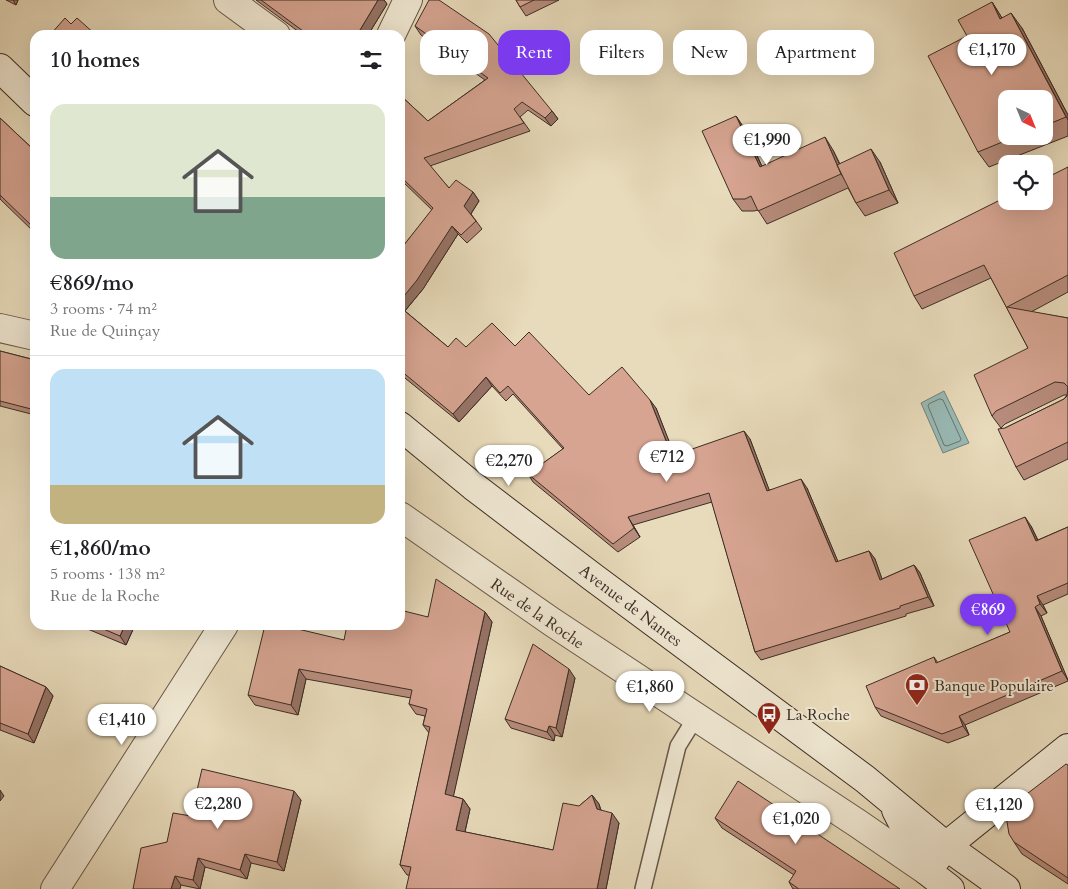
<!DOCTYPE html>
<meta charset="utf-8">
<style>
body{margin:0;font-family:Cardo,serif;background:#f6f6f6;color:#202124;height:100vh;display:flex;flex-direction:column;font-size:19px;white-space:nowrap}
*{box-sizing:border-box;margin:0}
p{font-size:16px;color:#757577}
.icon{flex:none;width:28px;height:28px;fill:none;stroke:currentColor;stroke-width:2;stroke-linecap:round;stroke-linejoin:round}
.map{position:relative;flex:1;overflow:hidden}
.sheet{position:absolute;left:30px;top:30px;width:375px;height:600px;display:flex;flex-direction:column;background:#fff;border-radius:15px;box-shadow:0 5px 20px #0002}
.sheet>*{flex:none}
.banner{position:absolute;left:420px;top:30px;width:475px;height:45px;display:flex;gap:10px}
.needle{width:32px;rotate:137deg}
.tools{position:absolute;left:998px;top:90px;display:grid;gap:10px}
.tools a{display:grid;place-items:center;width:55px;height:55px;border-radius:10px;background:#fff;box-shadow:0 5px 20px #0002;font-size:25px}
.price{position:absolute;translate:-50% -42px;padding:0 11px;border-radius:18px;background:#fff;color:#222;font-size:16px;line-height:32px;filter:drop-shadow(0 1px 2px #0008)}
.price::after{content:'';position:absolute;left:50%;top:30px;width:15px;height:11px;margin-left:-8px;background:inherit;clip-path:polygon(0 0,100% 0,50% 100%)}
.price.current{background:#7c3aed;color:#fff}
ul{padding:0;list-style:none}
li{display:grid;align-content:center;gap:10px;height:265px;padding:0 20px}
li+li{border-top:1px solid #e0e0e0}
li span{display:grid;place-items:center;height:155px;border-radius:15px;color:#555}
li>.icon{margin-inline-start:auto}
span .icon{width:90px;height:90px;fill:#fffc;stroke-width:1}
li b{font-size:21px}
h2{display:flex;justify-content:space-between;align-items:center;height:60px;padding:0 20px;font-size:21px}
.chip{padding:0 18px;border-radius:15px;background:#fff;box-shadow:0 5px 20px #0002;font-size:18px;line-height:45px}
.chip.current{background:#7c3aed;color:#fff}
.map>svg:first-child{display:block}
.water{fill:#98bab6;stroke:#73827c}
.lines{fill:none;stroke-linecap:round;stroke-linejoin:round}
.shore{stroke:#6a746e;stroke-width:1}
.lane-casing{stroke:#67584a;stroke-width:18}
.street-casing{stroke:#67584a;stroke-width:30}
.secondary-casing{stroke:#3c2d25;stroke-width:30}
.lane{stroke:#f0e8d3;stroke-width:15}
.street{stroke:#f0e8d3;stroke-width:28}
.secondary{stroke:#f0e8d3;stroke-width:28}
.wall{fill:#b88d7d;stroke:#3c2d25;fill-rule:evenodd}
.shaded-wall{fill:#967366;stroke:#3c2d25}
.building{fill:#d6a491;stroke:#3c2d25}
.labels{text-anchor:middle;stroke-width:4;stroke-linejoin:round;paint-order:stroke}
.street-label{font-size:16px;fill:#3c2d25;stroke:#f0e8d3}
.poi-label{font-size:16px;fill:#3c2d25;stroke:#f0e8d3;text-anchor:start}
</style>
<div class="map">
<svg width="1068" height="889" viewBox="0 0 1068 889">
<rect width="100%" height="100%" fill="#e8dbbb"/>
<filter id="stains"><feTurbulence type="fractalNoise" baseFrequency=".004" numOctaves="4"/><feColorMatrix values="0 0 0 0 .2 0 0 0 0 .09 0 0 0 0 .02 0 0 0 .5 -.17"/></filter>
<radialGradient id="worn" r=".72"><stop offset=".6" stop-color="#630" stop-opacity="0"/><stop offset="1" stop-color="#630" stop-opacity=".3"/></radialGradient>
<!-- water -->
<path class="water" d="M 944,391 L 969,443 L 943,453 L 921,403 Z"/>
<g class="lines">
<!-- shore -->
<path class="shore" d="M 940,399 L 943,400 L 961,439 L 960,441 L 947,446 L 944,445 L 928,406 L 929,404 Z"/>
<!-- lane casing -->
<g class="lane-casing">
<path id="lane" d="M 643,889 L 678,746 L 696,717"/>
</g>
<!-- street casing -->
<g class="street-casing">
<path id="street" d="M 228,0 L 276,35
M 391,35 L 408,0
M 0,328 L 35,336
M 400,516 L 552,622 L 857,823 L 927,871
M 55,889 L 224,625"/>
</g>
<!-- secondary casing -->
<g class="secondary-casing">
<path id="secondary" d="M 0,68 L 35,102
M 400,426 L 473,486 L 594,578 L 865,779 L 946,846 L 1006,889
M 896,810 L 927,871 L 950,889
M 927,871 L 946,846 L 1068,748"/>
</g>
<!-- lane -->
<use href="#lane" class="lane"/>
<!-- street -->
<use href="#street" class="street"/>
<!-- secondary -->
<use href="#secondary" class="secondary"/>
</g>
<!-- wall -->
<path class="wall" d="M 6,0 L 18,0 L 16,5 Z
M 256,0 L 384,0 L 387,4 L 368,35 L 303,35 Z
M 516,0 L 559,0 L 526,16 L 520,7 Z
M 992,2 L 1002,18 L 1022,28 L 1068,115 L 1068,136 L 989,167 L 978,152 L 967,36 ZM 1044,99 L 1044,136 L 1006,136 Z
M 415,26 L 552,111 L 558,119 L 551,126 L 528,110 L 520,117 L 530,131 L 430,166 L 449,188 L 473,192 L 479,201 L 471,214 L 482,229 L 467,243 L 458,234 L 423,289 L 405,311 L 448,347 L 466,347 L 515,346 L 589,395 L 656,408 L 674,455 L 750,439 L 769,490 L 807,488 L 838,562 L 869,551 L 875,559 L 882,579 L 914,565 L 920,573 L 934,606 L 906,614 L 906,616 L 761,660 L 755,652 L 712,502 L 633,525 L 640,537 L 618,552 L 533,482 L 528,474 L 563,449 L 513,394 L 506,401 L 492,386 L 459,422 L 400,374 L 400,250 L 432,210 L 400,179 L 400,95 L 428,121 L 485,80 L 421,35 Z
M 736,116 L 744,128 L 762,166 L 833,150 L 840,164 L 880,162 L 898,203 L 865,216 L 856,203 L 848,188 L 767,224 L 758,210 L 754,211 L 742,211 L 733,199 Z
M 0,118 L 35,151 L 35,233 L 0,199 Z
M 1068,167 L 1068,292 L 1031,312 L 1068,318 L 1068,459 L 1024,480 L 1016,467 L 1005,428 L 1064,399 L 1067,395 L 1064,395 L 1005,424 L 1001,428 L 992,416 L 1028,348 L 991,278 L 922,309 L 914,296 Z
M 0,351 L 35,360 L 35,415 L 0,406 Z
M 1031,526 L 1038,540 L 1068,527 L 1068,594 L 1043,605 L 1047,613 L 1041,616 L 1068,681 L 965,725 L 969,735 L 948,743 L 881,716 L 875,707 L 934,657 L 938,663 L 1010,632 Z
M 485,612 L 492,622 L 453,796 L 463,799 L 470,809 L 465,832 L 553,850 L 579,806 L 592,795 L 599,804 L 601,810 L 619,823 L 606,889 L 407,875 L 400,865 L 429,733 L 423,725 L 425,716 L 416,714 L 409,704 L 411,698 L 306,679 L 298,715 L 255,705 L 248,695 L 344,640 L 428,617 Z
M 78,625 L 135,625 L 126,645 Z
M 0,666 L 46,687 L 53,696 L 34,743 L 0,730 Z
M 575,678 L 562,737 L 555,735 L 554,741 L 511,728 L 505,719 Z
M 1068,765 L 1068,884 L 1022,854 L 1014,842 Z
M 301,800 L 284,871 L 251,863 L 247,879 L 205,867 L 200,889 L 181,885 L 133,889 L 167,842 L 191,816 Z
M 715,818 L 900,889 L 793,889 L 789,882 L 794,875 L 722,828 Z"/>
<!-- shaded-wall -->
<path class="shaded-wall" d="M 13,0 L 18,0 L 16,5 Z
M 378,0 L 384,0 L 387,4 L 368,35 L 357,35 Z
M 992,2 L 1002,18 L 1000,19 Z
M 1011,13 L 1022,28 L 1068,115 L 1068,120 Z
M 552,111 L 558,119 L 551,126 L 545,118 Z
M 736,116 L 744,128 L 768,180 L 760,167 Z
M 825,137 L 833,150 L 850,187 L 841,174 Z
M 871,149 L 880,162 L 898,203 L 889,190 Z
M 473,192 L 479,201 L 470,215 L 464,206 Z
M 452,226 L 458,234 L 423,289 L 403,313 L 400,309 L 400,301 Z
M 486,377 L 492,386 L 459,422 L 453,414 Z
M 650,400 L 656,408 L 678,464 L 672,456 Z
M 744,431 L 750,439 L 773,500 L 767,491 Z
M 801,479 L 807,488 L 842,571 L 836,562 Z
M 628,517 L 633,525 L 640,537 L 634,528 Z
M 1025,517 L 1031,526 L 1042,550 L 1036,541 Z
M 869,551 L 875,559 L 885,588 L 880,580 Z
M 914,565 L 920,573 L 934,606 L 928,597 Z
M 1037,596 L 1043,605 L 1047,613 L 1040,604 Z
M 1035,607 L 1041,616 L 1068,680 L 1062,671 Z
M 485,612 L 492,622 L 452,803 L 445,794 Z
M 125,625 L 135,625 L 126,645 L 120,636 Z
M 299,669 L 306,679 L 298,715 L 291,705 Z
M 569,669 L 575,678 L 562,737 L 556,728 Z
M 46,687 L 53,696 L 34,743 L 28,734 Z
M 959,716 L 965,725 L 969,735 L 963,726 Z
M 549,726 L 555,735 L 554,741 L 547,732 Z
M 0,790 L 4,796 L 0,801 Z
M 294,791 L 301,800 L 284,871 L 277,862 Z
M 592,795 L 599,804 L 603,819 L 597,809 Z
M 463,799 L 470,809 L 463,840 L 456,830 Z
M 612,813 L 619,823 L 606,889 L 597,889 Z
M 245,854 L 251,863 L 247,879 L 240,870 Z
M 198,858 L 205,867 L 200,889 L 193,880 Z
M 175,876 L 181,885 L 180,889 L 171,889 Z"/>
<!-- building -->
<path class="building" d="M 261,0 L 378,0 L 357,35 L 310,35 L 303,31 Z
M 429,0 L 439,0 L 489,34 L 552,111 L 545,118 L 522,102 L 514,109 L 524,123 L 424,158 L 449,188 L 456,180 L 473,192 L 464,206 L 476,221 L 461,235 L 452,226 L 417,280 L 400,301 L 400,250 L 433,208 L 400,176 L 400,95 L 428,121 L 488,78 L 415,26 Z
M 516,0 L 534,0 L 520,7 Z
M 992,2 L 1000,19 L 1011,13 L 1066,117 L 1044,126 L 1044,99 L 1006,99 L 1006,136 L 1017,136 L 978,152 L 928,56 L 967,36 L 958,20 Z
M 65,18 L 71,24 L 77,18 L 96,35 L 50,35 Z
M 736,116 L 760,167 L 825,137 L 841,174 L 758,211 L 751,196 L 745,199 L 733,199 L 702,131 Z
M 0,118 L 35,151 L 35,229 L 0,195 Z
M 871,149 L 889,190 L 856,203 L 837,165 Z
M 1068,167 L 1068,275 L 1007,307 L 1068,318 L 1068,442 L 1016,467 L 998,429 L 1005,428 L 1064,399 L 1067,396 L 1068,387 L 1064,383 L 1055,382 L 996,411 L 992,416 L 974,375 L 1028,348 L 984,265 L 914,296 L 894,253 L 1006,197 L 1006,201 L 1044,201 L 1044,179 Z
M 400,307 L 448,347 L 456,338 L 466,347 L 492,323 L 515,346 L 529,332 L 589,395 L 622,367 L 650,400 L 672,456 L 744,431 L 767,491 L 801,479 L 836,562 L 869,551 L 880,580 L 914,565 L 928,597 L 900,606 L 900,608 L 755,652 L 709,493 L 628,517 L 634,528 L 613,544 L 528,474 L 564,448 L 508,386 L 500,393 L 486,377 L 453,414 L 400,370 Z
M 0,351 L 35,360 L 35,410 L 0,401 Z
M 1025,517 L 1036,541 L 1068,527 L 1068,583 L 1037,596 L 1040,604 L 1035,607 L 1062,671 L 959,716 L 963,726 L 942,734 L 875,707 L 866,686 L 934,657 L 936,663 L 1010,632 L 969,540 Z
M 436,579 L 485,612 L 445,794 L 463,799 L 456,830 L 553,850 L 563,803 L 579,806 L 592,795 L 597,809 L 612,813 L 597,889 L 406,889 L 411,867 L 400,865 L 430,727 L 423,725 L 427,709 L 409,704 L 412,690 L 299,669 L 291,705 L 248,695 L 265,625 L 281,625 L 344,640 L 347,625 L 400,625 L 400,610 L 428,617 Z
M 94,625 L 125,625 L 120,636 Z
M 533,644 L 569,669 L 556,728 L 549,726 L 547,732 L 505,719 Z
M 0,666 L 46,687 L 28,734 L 0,723 Z
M 1066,764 L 1068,765 L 1068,878 L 1014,842 L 1009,834 L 1007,822 L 1007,815 L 1015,803 Z
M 202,769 L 294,791 L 277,862 L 245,854 L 240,870 L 198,858 L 193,880 L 175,876 L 171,889 L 133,889 L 141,848 L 167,842 L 173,813 L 191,816 Z
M 738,781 L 900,889 L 799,889 L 789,882 L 796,871 L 715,818 Z"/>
<!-- icons -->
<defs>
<g id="bank-pin" transform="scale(1.25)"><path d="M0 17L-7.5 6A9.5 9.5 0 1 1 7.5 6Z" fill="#8f2418" stroke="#f0e8d3"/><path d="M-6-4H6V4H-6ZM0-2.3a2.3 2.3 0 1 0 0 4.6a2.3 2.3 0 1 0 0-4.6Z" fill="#fff"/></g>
<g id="bus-pin" transform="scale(1.25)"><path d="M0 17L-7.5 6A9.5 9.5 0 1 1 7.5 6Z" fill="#8f2418" stroke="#f0e8d3"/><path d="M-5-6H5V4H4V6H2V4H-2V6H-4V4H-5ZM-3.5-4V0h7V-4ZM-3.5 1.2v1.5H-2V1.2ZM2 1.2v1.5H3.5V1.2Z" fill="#fff"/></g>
</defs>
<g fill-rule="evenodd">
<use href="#bank-pin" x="917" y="685"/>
<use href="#bus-pin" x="769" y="714"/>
</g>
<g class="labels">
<!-- street labels -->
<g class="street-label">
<text transform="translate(631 605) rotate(37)" y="6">Avenue de Nantes</text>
<text transform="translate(538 613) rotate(35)" y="6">Rue de la Roche</text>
</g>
<!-- poi labels -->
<g class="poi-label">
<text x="934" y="691">Banque Populaire</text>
<text x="786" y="720">La Roche</text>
</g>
</g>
<rect width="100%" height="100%" filter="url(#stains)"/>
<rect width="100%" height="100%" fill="url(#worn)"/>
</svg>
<div class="tools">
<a><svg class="needle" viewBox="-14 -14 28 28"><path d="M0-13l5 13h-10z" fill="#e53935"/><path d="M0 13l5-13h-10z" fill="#757577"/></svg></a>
<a><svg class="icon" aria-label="locate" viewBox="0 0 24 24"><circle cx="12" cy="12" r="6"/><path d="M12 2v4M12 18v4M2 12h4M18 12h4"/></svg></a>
</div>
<b class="price" style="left:992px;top:76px">€1,170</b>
<b class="price" style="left:767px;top:166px">€1,990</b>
<b class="price" style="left:667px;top:483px">€712</b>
<b class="price" style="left:509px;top:487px">€2,270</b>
<b class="price current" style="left:988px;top:636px">€869</b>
<b class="price" style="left:650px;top:713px">€1,860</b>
<b class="price" style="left:122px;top:746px">€1,410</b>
<b class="price" style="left:218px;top:830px">€2,280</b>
<b class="price" style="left:999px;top:831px">€1,120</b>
<b class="price" style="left:796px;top:845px">€1,020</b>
<div class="banner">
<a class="chip">Buy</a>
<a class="chip current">Rent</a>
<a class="chip">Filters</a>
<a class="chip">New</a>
<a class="chip">Apartment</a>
</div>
<section class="sheet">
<h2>10 homes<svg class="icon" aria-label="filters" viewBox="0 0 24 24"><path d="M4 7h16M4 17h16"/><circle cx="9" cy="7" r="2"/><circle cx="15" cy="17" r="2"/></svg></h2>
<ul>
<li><span style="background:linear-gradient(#dfe7d0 60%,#7fa58c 0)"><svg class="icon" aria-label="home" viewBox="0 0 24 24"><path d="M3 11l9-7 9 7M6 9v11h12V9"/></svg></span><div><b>€869/mo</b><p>3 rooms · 74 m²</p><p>Rue de Quinçay</p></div></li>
<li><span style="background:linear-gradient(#bfe0f5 75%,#c2b280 0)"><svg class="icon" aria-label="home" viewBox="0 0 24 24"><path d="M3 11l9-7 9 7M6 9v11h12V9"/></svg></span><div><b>€1,860/mo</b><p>5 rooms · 138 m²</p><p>Rue de la Roche</p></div></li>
</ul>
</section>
</div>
